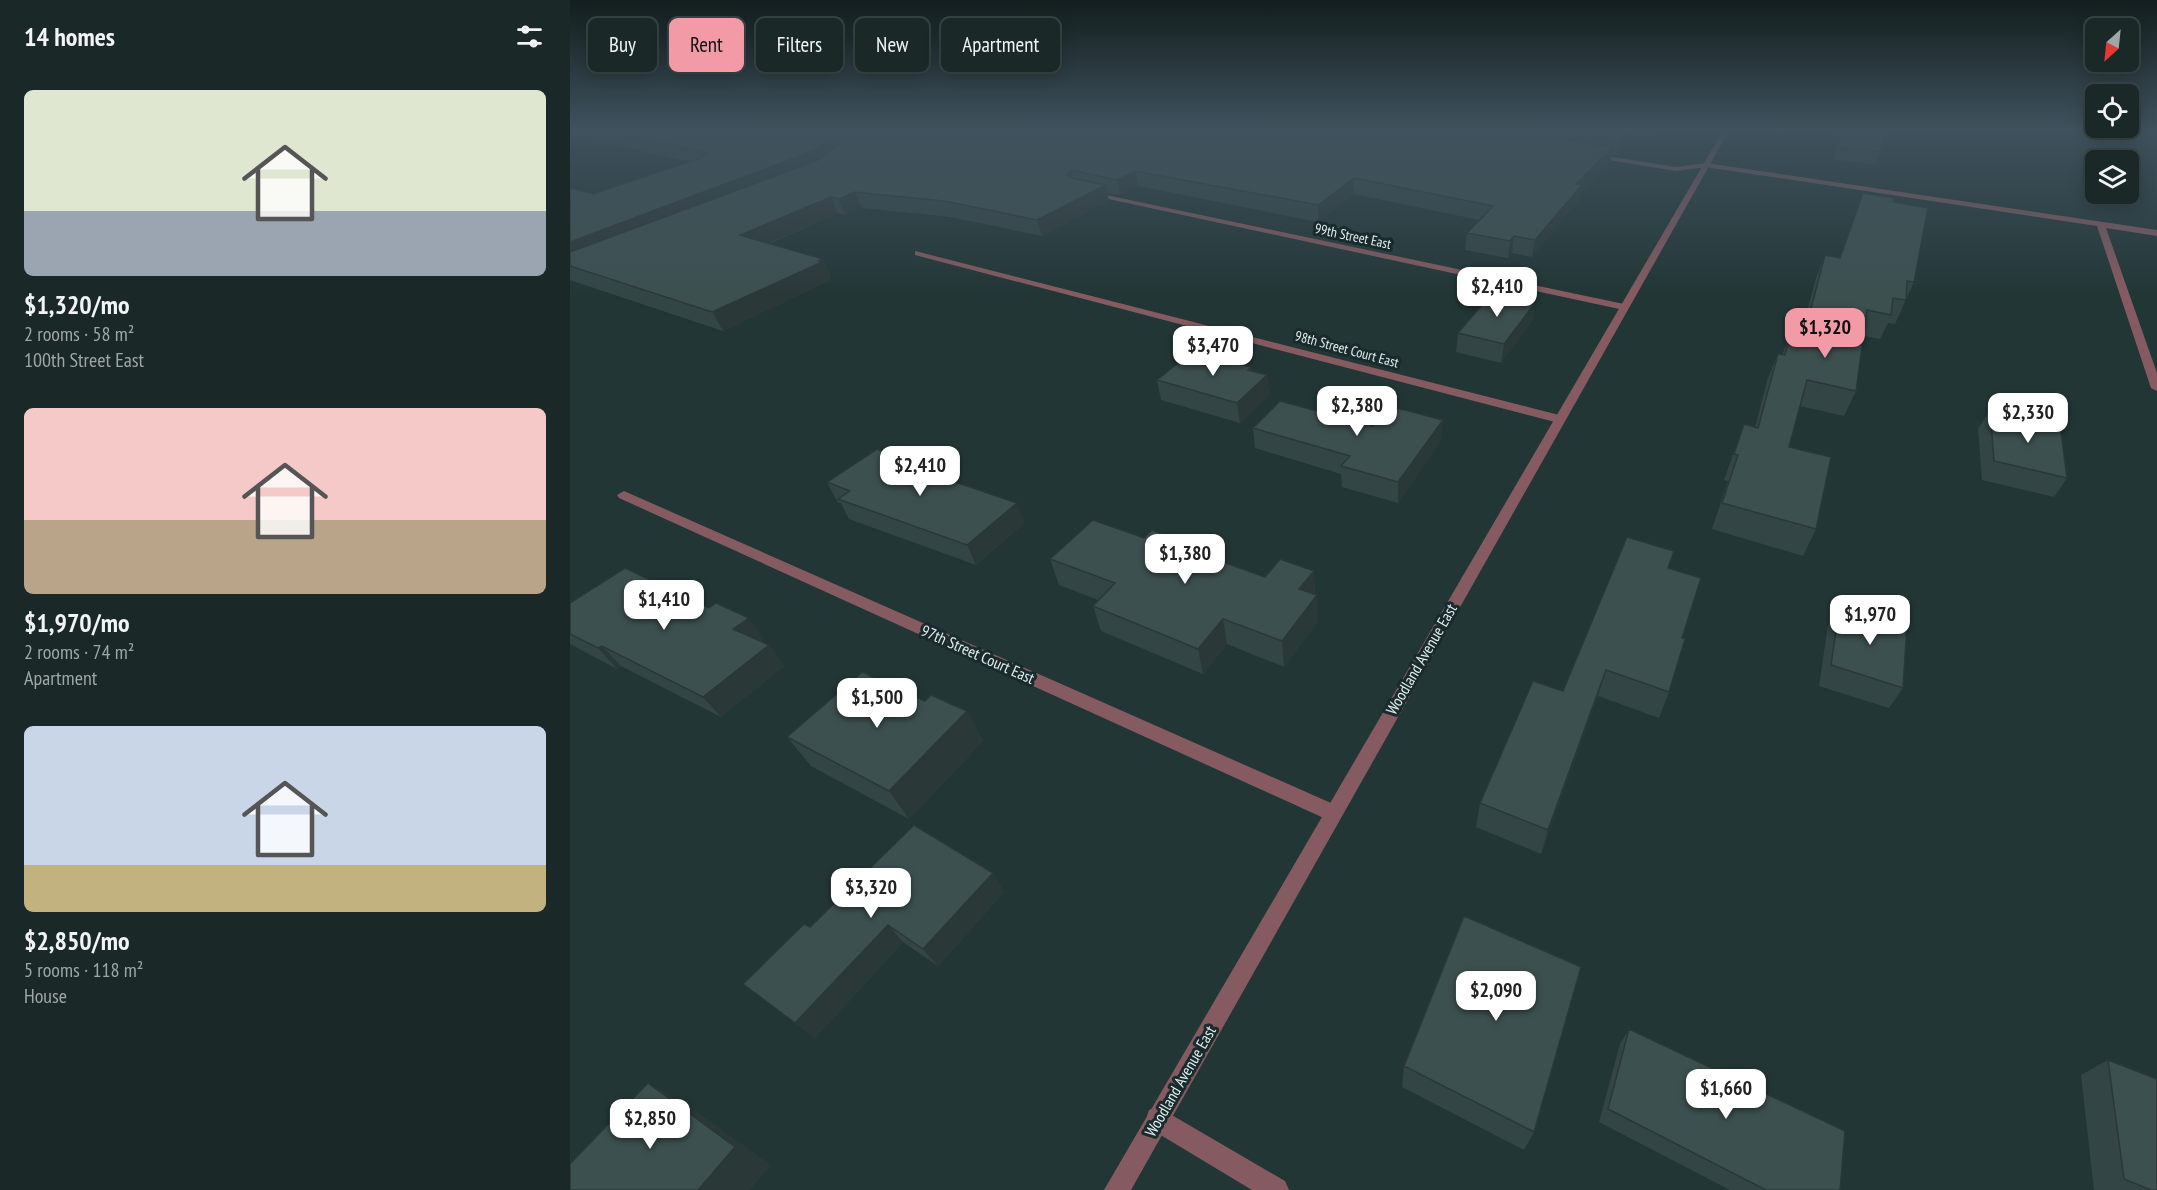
<!DOCTYPE html>
<meta charset="utf-8">
<style>
body{margin:0;font-family:"PT Sans Narrow",sans-serif;background:#233030;color:#f1f3f6;height:100vh;display:flex;flex-direction:column;font-size:22px;white-space:nowrap}
*{box-sizing:border-box;margin:0}
p{font-size:20px;color:#9fa6a8}
.icon{flex:none;width:33px;height:33px;fill:none;stroke:currentColor;stroke-width:2;stroke-linecap:round;stroke-linejoin:round}
.map{position:relative;flex:1;overflow:hidden}
.side{display:flex;flex-direction:column;background:#1a2828;width:570px}
.side>*{flex:none}
.guide{position:absolute;left:18px;top:18px;width:570px;height:54px;display:flex;gap:12px}
.needle{width:39px;rotate:207deg}
.controls{position:absolute;left:1515px;top:18px;display:grid;gap:12px}
.controls a{display:grid;place-items:center;width:54px;height:54px;border-radius:9px;background:#1a2828;box-shadow:0 3px 15px #0003,0 0 0 2px #384445;font-size:30px}
.price{position:absolute;translate:-50% -51px;padding:0 14px;border-radius:12px;background:#fff;color:#222;font-size:20px;line-height:39px;filter:drop-shadow(0 2px 3px #0008)}
.price::after{content:'';position:absolute;left:50%;top:36px;width:18px;height:14px;margin-left:-9px;background:inherit;clip-path:polygon(0 0,100% 0,50% 100%)}
.price.active{background:#f39aa7;color:#111}
ul{padding:0;list-style:none}
li{display:grid;align-content:center;gap:12px;height:318px;padding:0 24px}
li span{display:grid;place-items:center;height:186px;border-radius:9px;color:#555}
li>.icon{margin-inline-start:auto}
span .icon{width:108px;height:108px;fill:#fffc;stroke-width:1}
li b{font-size:26px}
h2{display:flex;justify-content:space-between;align-items:center;height:72px;padding:0 24px;font-size:26px}
.pill{padding:0 21px;border-radius:9px;background:#1a2828;box-shadow:0 3px 15px #0003,0 0 0 2px #384445;font-size:21px;line-height:54px}
.pill.active{background:#f39aa7;color:#111}
main{display:flex;flex:1;min-height:0}
.map>svg:first-child{display:block}
.lines{fill:none;stroke-linecap:round;stroke-linejoin:round}
.minor{fill:#855b61;fill-rule:evenodd}
.tertiary{fill:#855b61;fill-rule:evenodd}
.wall{fill:#344545;fill-rule:evenodd}
.shaded-wall{fill:#2b3838}
.building{fill:#3d5050;stroke:#2b3838;stroke-width:1.5}
.labels{text-anchor:middle;stroke-width:6;stroke-linejoin:round;paint-order:stroke}
.far-street-label{font-size:14px;fill:#e3eeee;stroke:#192b2c}
.street-label{font-size:16px;fill:#e3eeee;stroke:#192b2c}
</style>
<main>
<section class="side">
<h2>14 homes<svg class="icon" aria-label="filters" viewBox="0 0 24 24"><path d="M4 7h16M4 17h16"/><circle cx="9" cy="7" r="2"/><circle cx="15" cy="17" r="2"/></svg></h2>
<ul>
<li><span style="background:linear-gradient(#dfe7d0 65%,#9aa5b1 0)"><svg class="icon" aria-label="home" viewBox="0 0 24 24"><path d="M3 11l9-7 9 7M6 9v11h12V9"/></svg></span><div><b>$1,320/mo</b><p>2 rooms · 58 m²</p><p>100th Street East</p></div></li>
<li><span style="background:linear-gradient(#f6c9c9 60%,#b9a48a 0)"><svg class="icon" aria-label="home" viewBox="0 0 24 24"><path d="M3 11l9-7 9 7M6 9v11h12V9"/></svg></span><div><b>$1,970/mo</b><p>2 rooms · 74 m²</p><p>Apartment</p></div></li>
<li><span style="background:linear-gradient(#c9d6e8 75%,#c2b280 0)"><svg class="icon" aria-label="home" viewBox="0 0 24 24"><path d="M3 11l9-7 9 7M6 9v11h12V9"/></svg></span><div><b>$2,850/mo</b><p>5 rooms · 118 m²</p><p>House</p></div></li>
</ul>
</section>
<div class="map">
<svg width="1587" height="1190" viewBox="0 0 1587 1190">
<rect width="100%" height="100%" fill="#233636"/>
<g class="lines">
<!-- minor -->
<path class="minor" d="M 1017,153 L 1106,167 L 1136,163 L 1587,230 L 1587,236 L 1536,228 L 1587,373 L 1587,391 L 1581,388 L 1527,226 L 1136,167 L 1106,171 L 1020,157 Z
M 517,191 L 1054,304 L 1059,307 L 1054,310 L 520,195 L 516,193 Z
M 345,251 L 993,416 L 995,419 L 993,422 L 985,422 L 345,255 Z
M 54,491 L 770,807 L 772,813 L 770,819 L 763,821 L 756,819 L 49,498 L 47,495 Z
M 588,1107 L 715,1181 L 719,1190 L 682,1190 L 579,1128 L 576,1119 L 579,1110 Z"/>
<!-- tertiary -->
<path class="tertiary" d="M 1154,129 L 1160,129 L 561,1190 L 534,1190 Z"/>
</g>
<!-- wall -->
<path class="wall" d="M 0,129 L 1090,129 L 1082,139 L 1065,137 L 1047,155 L 1041,154 L 1040,162 L 1011,192 L 1009,201 L 962,257 L 942,253 L 938,258 L 895,250 L 897,233 L 909,220 L 784,194 L 748,222 L 568,186 L 550,195 L 537,193 L 539,201 L 472,236 L 380,217 L 292,208 L 275,215 L 268,213 L 199,244 L 253,259 L 261,277 L 259,278 L 260,280 L 153,331 L 0,280 L 0,188 L 23,194 L 119,162 L 0,135 ZM 258,144 L 260,144 L 265,146 L 261,150 Z
M 1267,129 L 1315,129 L 1310,152 L 1305,165 L 1263,159 L 1269,138 L 1264,137 Z
M 1293,193 L 1323,202 L 1344,282 L 1325,324 L 1318,323 L 1310,339 L 1294,336 L 1286,391 L 1274,416 L 1230,406 L 1219,447 L 1246,529 L 1233,556 L 1142,529 L 1158,481 L 1154,480 L 1174,424 L 1185,427 L 1198,378 L 1208,354 L 1212,355 L 1221,332 L 1231,334 L 1246,278 L 1255,255 L 1269,258 Z
M 965,303 L 962,321 L 931,363 L 886,352 L 888,333 Z
M 681,367 L 681,371 L 697,375 L 699,395 L 670,423 L 591,400 L 587,380 Z
M 1420,410 L 1497,478 L 1484,497 L 1412,480 L 1408,429 Z
M 803,426 L 871,440 L 828,503 L 772,487 L 771,474 L 685,448 L 683,428 Z
M 358,468 L 361,474 L 455,523 L 406,565 L 279,519 L 271,503 L 268,503 L 257,482 Z
M 574,538 L 631,546 L 632,555 L 695,577 L 744,571 L 745,594 L 748,621 L 714,667 L 657,644 L 633,674 L 531,631 L 523,606 L 528,600 L 489,585 L 480,559 Z
M 1098,568 L 1112,638 L 1099,692 L 1089,718 L 1028,696 L 971,854 L 906,827 L 910,803 L 993,691 Z
M 0,603 L 194,639 L 190,641 L 199,645 L 214,666 L 151,717 L 51,666 L 47,669 L 0,644 Z
M 1270,604 L 1333,688 L 1319,708 L 1249,686 L 1258,625 Z
M 355,701 L 397,711 L 413,741 L 339,819 L 241,766 L 217,737 Z
M 423,873 L 434,892 L 368,966 L 333,942 L 245,1038 L 173,984 L 240,927 Z
M 1059,1029 L 1270,1190 L 1160,1190 L 1029,1122 L 1050,1044 Z
M 1538,1060 L 1587,1190 L 1524,1190 L 1511,1075 Z
M 834,1066 L 964,1132 L 954,1150 L 832,1087 Z"/>
<!-- shaded-wall -->
<path class="shaded-wall" d="M 1061,129 L 1066,129 L 1065,137 L 1047,155 L 1050,140 Z
M 1084,129 L 1090,129 L 1082,139 Z
M 257,141 L 263,155 L 0,264 L 0,242 Z
M 1043,147 L 1040,162 L 1011,192 L 1009,201 L 962,257 L 965,240 L 1006,184 Z
M 501,170 L 504,186 L 497,175 Z
M 565,171 L 568,186 L 550,195 L 547,180 Z
M 784,178 L 784,194 L 748,222 L 748,205 Z
M 536,185 L 539,201 L 472,236 L 467,220 Z
M 285,192 L 292,208 L 275,215 L 269,199 Z
M 261,197 L 268,213 L 178,252 L 170,235 Z
M 944,236 L 942,253 L 938,258 L 940,241 Z
M 253,259 L 261,277 L 259,278 L 260,280 L 153,331 L 142,312 Z
M 965,303 L 962,321 L 931,363 L 934,344 Z
M 697,375 L 699,395 L 670,423 L 667,403 Z
M 873,420 L 871,440 L 828,503 L 828,482 Z
M 358,468 L 367,488 L 353,471 Z
M 447,503 L 455,523 L 406,565 L 397,545 Z
M 631,546 L 635,572 L 625,552 Z
M 744,571 L 745,596 L 729,589 Z
M 747,595 L 748,621 L 714,667 L 712,641 Z
M 179,618 L 194,639 L 179,650 L 163,629 Z
M 653,619 L 657,644 L 633,674 L 628,649 Z
M 199,645 L 214,666 L 151,717 L 133,697 Z
M 32,646 L 51,666 L 47,669 L 28,648 Z
M 1036,670 L 1028,696 L 971,854 L 978,830 Z
M 397,711 L 413,741 L 339,819 L 319,791 Z
M 423,873 L 434,892 L 368,966 L 353,949 Z
M 318,925 L 333,942 L 245,1038 L 225,1023 Z
M 78,1083 L 116,1104 L 201,1165 L 180,1190 L 128,1190 Z"/>
<!-- building -->
<path class="building" d="M 28,129 L 211,129 L 257,141 L 243,151 L 0,242 L 0,188 L 23,194 L 137,156 L 131,155 L 137,153 Z
M 249,129 L 927,129 L 1043,147 L 1006,184 L 1012,185 L 965,240 L 944,236 L 940,241 L 897,233 L 923,206 L 784,178 L 748,205 L 565,171 L 547,180 L 501,170 L 497,175 L 502,178 L 536,185 L 467,220 L 374,201 L 285,192 L 269,199 L 261,197 L 170,235 L 253,259 L 249,261 L 252,262 L 142,312 L 0,266 L 0,252 L 251,159 L 270,142 L 268,134 Z
M 972,129 L 1061,129 L 1050,140 Z
M 1273,129 L 1315,129 L 1310,152 L 1267,146 Z
M 1293,193 L 1324,198 L 1323,202 L 1358,208 L 1344,282 L 1337,281 L 1336,300 L 1323,298 L 1321,315 L 1297,310 L 1286,391 L 1237,380 L 1219,447 L 1261,457 L 1246,529 L 1152,503 L 1168,455 L 1164,454 L 1174,424 L 1188,428 L 1208,354 L 1215,355 L 1221,332 L 1234,335 L 1255,255 L 1270,258 Z
M 922,293 L 965,303 L 934,344 L 888,333 Z
M 623,351 L 681,367 L 678,370 L 697,375 L 667,403 L 587,380 Z
M 710,401 L 803,426 L 819,406 L 873,420 L 828,482 L 771,466 L 780,456 L 683,428 Z
M 1420,410 L 1490,425 L 1497,478 L 1424,461 Z
M 307,449 L 358,468 L 353,471 L 447,503 L 397,545 L 268,499 L 280,491 L 257,482 Z
M 523,520 L 574,538 L 582,530 L 631,546 L 625,552 L 695,577 L 710,559 L 744,571 L 729,589 L 747,595 L 712,641 L 653,619 L 628,649 L 523,606 L 545,583 L 480,559 Z
M 1057,537 L 1104,551 L 1098,568 L 1131,578 L 1112,638 L 1115,639 L 1099,692 L 1036,670 L 978,830 L 910,803 L 963,681 L 993,691 Z
M 55,568 L 139,608 L 146,603 L 179,618 L 163,629 L 199,645 L 133,697 L 32,646 L 28,648 L 0,634 L 0,603 Z
M 1270,604 L 1337,624 L 1333,688 L 1261,665 Z
M 292,672 L 355,701 L 361,695 L 397,711 L 319,791 L 217,737 Z
M 344,825 L 423,873 L 353,949 L 318,925 L 225,1023 L 173,984 L 234,924 L 240,927 Z
M 894,916 L 1011,967 L 964,1132 L 834,1066 Z
M 1059,1029 L 1275,1131 L 1270,1190 L 1196,1190 L 1038,1109 Z
M 1538,1060 L 1587,1079 L 1587,1190 L 1581,1190 L 1554,1179 Z
M 78,1083 L 165,1147 L 128,1190 L 0,1190 L 0,1164 Z"/>
<!-- sky -->
<linearGradient id="sky" x2="0" y2="1"><stop stop-color="#131e1e"/><stop offset="0.44" stop-color="#3f525d"/><stop offset="1" stop-color="#3f525d" stop-opacity="0"/></linearGradient>
<rect width="1587" height="295" fill="url(#sky)"/>
<g class="labels">
<!-- far-street labels -->
<g class="far-street-label">
<text transform="translate(783 236) rotate(12)" y="5">99th Street East</text>
<text transform="translate(777 349) rotate(15)" y="5">98th Street Court East</text>
</g>
<!-- street labels -->
<g class="street-label">
<text transform="translate(408 654) rotate(24)" y="6">97th Street Court East</text>
<text transform="translate(851 659) rotate(-60)" y="6">Woodland Avenue East</text>
<text transform="translate(610 1081) rotate(-60)" y="6">Woodland Avenue East</text>
</g>
</g>
</svg>
<div class="controls">
<a><svg class="needle" viewBox="-14 -14 28 28"><path d="M0-13l5 13h-10z" fill="#e53935"/><path d="M0 13l5-13h-10z" fill="#9fa6a8"/></svg></a>
<a><svg class="icon" aria-label="locate" viewBox="0 0 24 24"><circle cx="12" cy="12" r="6"/><path d="M12 2v4M12 18v4M2 12h4M18 12h4"/></svg></a>
<a><svg class="icon" aria-label="layers" viewBox="0 0 24 24"><path d="M12 4l9 5-9 5-9-5zM3 14l9 5 9-5"/></svg></a>
</div>
<b class="price" style="left:927px;top:318px">$2,410</b>
<b class="price active" style="left:1255px;top:359px">$1,320</b>
<b class="price" style="left:643px;top:377px">$3,470</b>
<b class="price" style="left:787px;top:437px">$2,380</b>
<b class="price" style="left:1458px;top:444px">$2,330</b>
<b class="price" style="left:350px;top:497px">$2,410</b>
<b class="price" style="left:615px;top:585px">$1,380</b>
<b class="price" style="left:94px;top:631px">$1,410</b>
<b class="price" style="left:1300px;top:646px">$1,970</b>
<b class="price" style="left:307px;top:729px">$1,500</b>
<b class="price" style="left:301px;top:919px">$3,320</b>
<b class="price" style="left:926px;top:1022px">$2,090</b>
<b class="price" style="left:1156px;top:1120px">$1,660</b>
<b class="price" style="left:80px;top:1150px">$2,850</b>
<div class="guide">
<a class="pill">Buy</a>
<a class="pill active">Rent</a>
<a class="pill">Filters</a>
<a class="pill">New</a>
<a class="pill">Apartment</a>
</div>
</div>
</main>
